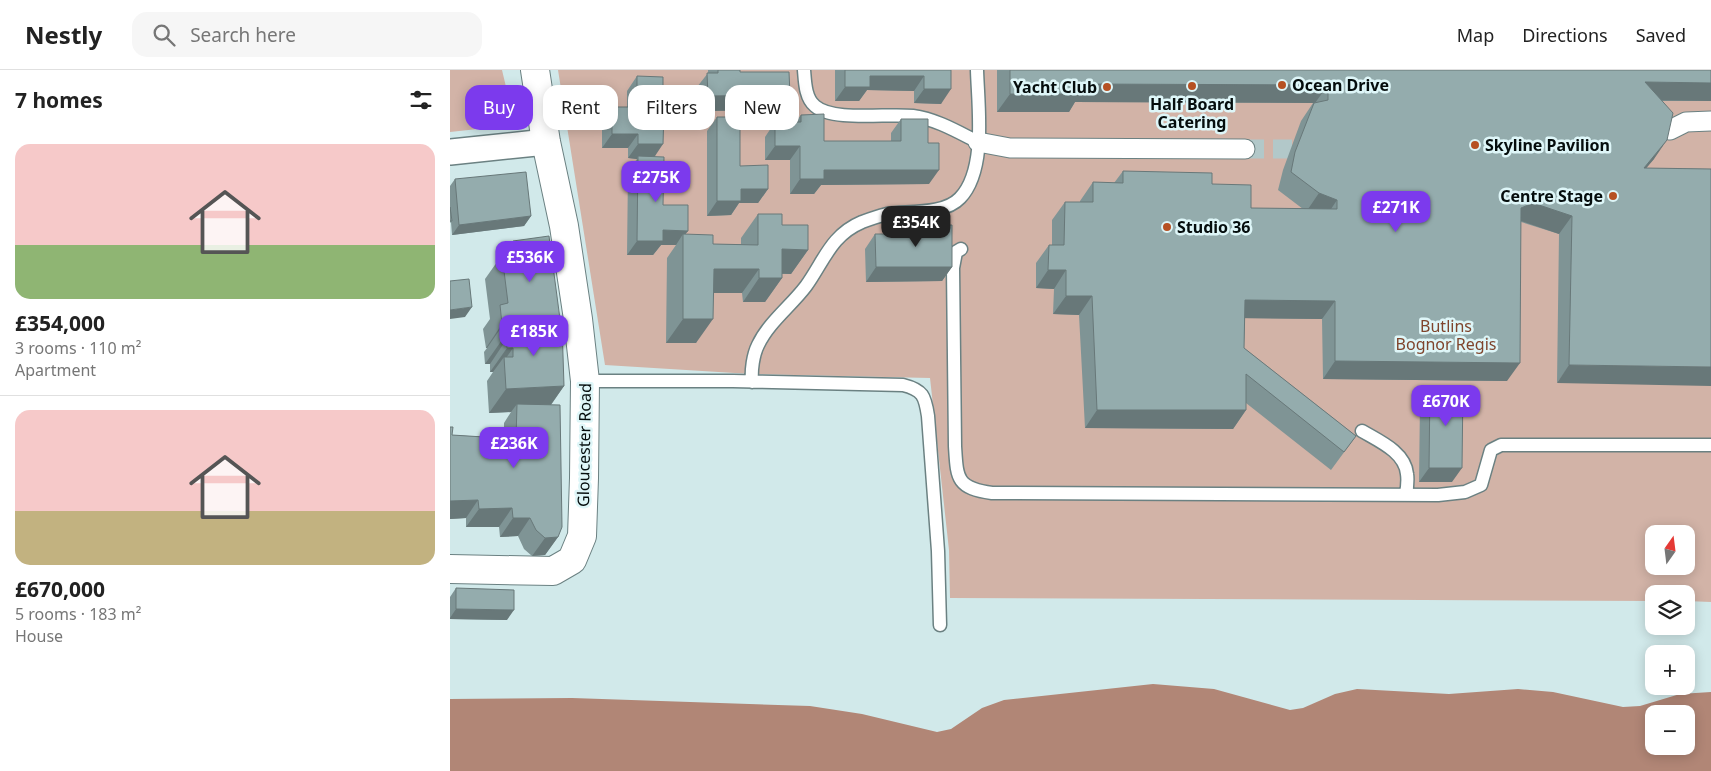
<!DOCTYPE html>
<meta charset="utf-8">
<style>
body{margin:0;font-family:"Noto Sans",sans-serif;background:#f6f6f6;color:#222;height:100vh;display:flex;flex-direction:column;font-size:19px;white-space:nowrap}
*{box-sizing:border-box;margin:0}
p{font-size:16px;color:#767676}
.icon{flex:none;width:28px;height:28px;fill:none;stroke:currentColor;stroke-width:2;stroke-linecap:round;stroke-linejoin:round}
.map{position:relative;flex:1;overflow:hidden}
.details{display:flex;flex-direction:column;background:#fff;width:450px}
.details>*{flex:none}
.hud{position:absolute;left:15px;top:15px;width:475px;height:45px;display:flex;gap:10px}
.needle{width:32px;rotate:14deg}
.buttons{position:absolute;left:1195px;top:455px;display:grid;gap:10px}
.buttons a{display:grid;place-items:center;width:50px;height:50px;border-radius:10px;background:#fff;box-shadow:0 2px 12px #0003;font-size:25px}
.price{position:absolute;translate:-50% -42px;padding:0 11px;border-radius:10px;background:#7c3aed;color:#fff;font-size:16px;line-height:32px;filter:drop-shadow(0 1px 2px #0008)}
.price::after{content:'';position:absolute;left:50%;top:30px;width:15px;height:11px;margin-left:-8px;background:inherit;clip-path:polygon(0 0,100% 0,50% 100%)}
.price.active{background:#222;color:#fff}
ul{padding:0;list-style:none}
li{display:grid;align-content:center;gap:10px;height:265px;padding:0 15px}
li+li{border-top:1px solid #e0e0e0}
li span{display:grid;place-items:center;height:155px;border-radius:15px;color:#555}
li>.icon{margin-inline-start:auto}
span .icon{width:90px;height:90px;fill:#fffc;stroke-width:1}
li b{font-size:21px}
h2{display:flex;justify-content:space-between;align-items:center;height:60px;padding:0 15px;font-size:21px}
.tag{padding:0 18px;border-radius:15px;background:#fff;box-shadow:0 2px 12px #0003;font-size:18px;line-height:45px}
.tag.active{background:#7c3aed;color:#fff}
header{display:flex;align-items:center;gap:30px;box-sizing:border-box;height:70px;padding:0 25px;background:#fff;border-bottom:1px solid #e0e0e0}
header strong{font-size:24px}
nav{display:flex;gap:28px;margin-inline-start:auto;font-size:18px}
.search{width:350px;height:45px;background:#f6f6f6;display:flex;align-items:center;gap:12px;box-sizing:border-box;padding:0 18px;border-radius:15px;color:#767676;font-size:19px}
main{display:flex;flex:1;min-height:0}
.map>svg:first-child{display:block}
.green{fill:#d2b3a7;fill-rule:evenodd}
.water{fill:#b18676;fill-rule:evenodd}
.lines{fill:none;stroke-linecap:round;stroke-linejoin:round}
.pedestrian-tunnel{stroke:#b2c8c9;stroke-width:19;stroke-dasharray:19 9;stroke-linecap:butt}
.service-casing{stroke:#6b8182;stroke-width:15}
.pedestrian-casing{stroke:#6b8182;stroke-width:21}
.minor-casing{stroke:#6b8182;stroke-width:28}
.tertiary-casing{stroke:#6b8182;stroke-width:30}
.service{stroke:#fff;stroke-width:12}
.pedestrian{stroke:#fff;stroke-width:19}
.minor{stroke:#fff;stroke-width:25}
.tertiary{stroke:#fff;stroke-width:28}
.wall{fill:#7f9495}
.shaded-wall{fill:#687879}
.building{fill:#94acad;stroke:#687879}
.poi-dot{fill:#b65123;stroke:#def6f8;stroke-width:2}
.labels{text-anchor:middle;stroke-width:5;stroke-linejoin:round;paint-order:stroke}
.poi-label{font-size:16px;font-weight:bold;fill:#050d0d;stroke:#def6f8;text-anchor:start}
.park-label{font-size:16px;fill:#7f442c;stroke:#def6f8}
.street-label{font-size:16px;fill:#050d0d;stroke:#def6f8}
</style>
<header>
<strong>Nestly</strong>
<div class="search"><svg class="icon" aria-label="search" viewBox="0 0 24 24"><circle cx="10" cy="10" r="6"/><path d="M15 15l6 6"/></svg>Search here</div>
<nav><a>Map</a><a>Directions</a><a>Saved</a></nav>
</header>
<main>
<section class="details">
<h2>7 homes<svg class="icon" aria-label="filters" viewBox="0 0 24 24"><path d="M4 7h16M4 17h16"/><circle cx="9" cy="7" r="2"/><circle cx="15" cy="17" r="2"/></svg></h2>
<ul>
<li><span style="background:linear-gradient(#f6c9c9 65%,#8fb573 0)"><svg class="icon" aria-label="home" viewBox="0 0 24 24"><path d="M3 11l9-7 9 7M6 9v11h12V9"/></svg></span><div><b>£354,000</b><p>3 rooms · 110 m²</p><p>Apartment</p></div></li>
<li><span style="background:linear-gradient(#f6c9c9 65%,#c2b280 0)"><svg class="icon" aria-label="home" viewBox="0 0 24 24"><path d="M3 11l9-7 9 7M6 9v11h12V9"/></svg></span><div><b>£670,000</b><p>5 rooms · 183 m²</p><p>House</p></div></li>
</ul>
</section>
<div class="map">
<svg width="1261" height="701" viewBox="0 0 1261 701">
<rect width="100%" height="100%" fill="#d1e9ea"/>
<!-- green -->
<path class="green" d="M 0,0 L 52,0 L 65,55 L 0,62 Z
M 108,0 L 1261,0 L 1261,532 L 1236,531 L 1236,524 L 1204,524 L 1204,531 L 500,528 L 499,480 L 480,308 L 301,304 L 155,295 ZM 1204,464 L 1236,464 L 1236,496 L 1204,496 Z"/>
<!-- water -->
<path class="water" d="M 703,614 L 764,619 L 840,640 L 853,638 L 885,624 L 907,619 L 999,624 L 1068,619 L 1103,622 L 1173,637 L 1190,636 L 1230,624 L 1261,622 L 1261,701 L 0,701 L 0,629 L 122,628 L 360,636 L 412,644 L 487,662 L 501,659 L 532,638 L 554,630 ZM 1204,644 L 1236,644 L 1236,676 L 1204,676 Z"/>
<g class="lines">
<!-- pedestrian-tunnel -->
<path class="pedestrian-tunnel" d="M 795,79 L 866,79"/>
<!-- service casing -->
<g class="service-casing">
<path id="service" d="M 354,0 C 355,11 355,28 365,36 C 383,52 438,43 463,46 C 486,49 508,62 528,72
M 511,179 L 506,182 L 503,198 L 505,376 C 507,408 506,418 542,423 L 988,425 L 1015,422 L 1031,415 L 1041,380 L 1051,375 L 1261,375
M 135,311 L 283,311 L 453,315 C 473,320 475,326 478,346 L 488,481 L 490,555
M 302,312 C 301,300 303,285 308,275 C 319,252 341,236 356,216 C 374,191 381,165 412,152 C 420,149 429,146 437,144 C 458,141 494,145 510,128 C 537,100 528,36 527,0
M 912,361 C 929,371 955,382 957,404 C 958,410 957,418 956,424"/>
</g>
<!-- pedestrian casing -->
<g class="pedestrian-casing">
<path id="pedestrian" d="M 1220,60 L 1236,52 L 1261,51
M 528,72 L 560,78 L 795,79"/>
</g>
<!-- minor casing -->
<g class="minor-casing">
<path id="minor" d="M 0,82 L 96,72"/>
</g>
<!-- tertiary casing -->
<g class="tertiary-casing">
<path id="tertiary" d="M 0,499 L 103,501 L 122,490 L 132,466 L 134,408 L 135,311 L 128,249 L 114,156 L 96,72 L 85,0"/>
</g>
<!-- service -->
<use href="#service" class="service"/>
<!-- pedestrian -->
<use href="#pedestrian" class="pedestrian"/>
<!-- minor -->
<use href="#minor" class="minor"/>
<!-- tertiary -->
<use href="#tertiary" class="tertiary"/>
</g>
<!-- wall -->
<path class="wall" d="M 258,0 L 290,0 L 290,2 L 340,25 L 330,40 L 248,41 L 247,17 L 258,3 Z
M 385,0 L 501,0 L 491,34 L 464,33 L 464,21 L 417,20 L 409,31 L 385,31 Z
M 547,0 L 1261,0 L 1261,31 L 1212,31 L 1204,89 L 1196,98 L 1261,99 L 1107,313 L 1109,164 L 1071,152 L 1057,311 L 873,309 L 872,249 L 795,248 L 794,278 L 906,366 L 881,400 L 796,333 L 796,340 L 783,359 L 635,358 L 629,245 L 603,244 L 604,219 L 586,218 L 586,193 L 599,175 L 602,175 L 602,150 L 615,132 L 630,132 L 630,131 L 643,112 L 664,113 L 673,101 L 762,114 L 801,138 L 853,139 L 828,120 L 833,100 L 851,51 L 863,33 L 625,32 L 619,42 L 547,42 Z
M 187,6 L 213,16 L 230,54 L 214,54 L 205,86 L 213,135 L 238,161 L 235,164 L 263,174 L 291,174 L 291,168 L 308,144 L 332,155 L 358,180 L 341,204 L 332,204 L 332,208 L 315,232 L 293,232 L 292,223 L 263,223 L 246,273 L 216,273 L 217,188 L 226,175 L 211,175 L 203,185 L 177,185 L 178,101 L 187,89 L 178,88 L 178,78 L 152,78 L 152,52 L 162,37 L 177,37 L 177,21 Z
M 351,45 L 374,71 L 441,71 L 441,63 L 451,49 L 478,73 L 479,114 L 371,115 L 364,124 L 340,124 L 340,90 L 315,90 L 315,67 L 325,52 L 345,52 Z
M 267,47 L 290,96 L 318,119 L 308,133 L 289,133 L 281,145 L 257,146 L 257,61 Z
M 5,109 L 81,146 L 74,156 L 2,165 L 1,152 L 0,153 L 0,116 Z
M 468,156 L 502,197 L 492,211 L 416,212 L 415,179 L 425,164 L 462,164 Z
M 63,171 L 110,249 L 106,255 L 114,316 L 101,335 L 108,467 L 95,485 L 82,486 L 74,479 L 68,466 L 50,467 L 49,457 L 16,457 L 16,448 L 0,449 L 0,357 L 2,365 L 54,368 L 54,353 L 61,342 L 39,343 L 37,311 L 43,302 L 40,302 L 40,294 L 35,294 L 34,282 L 37,278 L 36,278 L 33,259 L 40,249 L 35,209 L 52,185 L 53,185 Z
M 980,316 L 1002,412 L 969,412 L 970,330 Z
M 6,518 L 57,550 L 0,549 L 0,527 Z"/>
<!-- shaded-wall -->
<path class="shaded-wall" d="M 420,6 L 474,6 L 464,21 L 417,20 L 409,31 L 385,31 L 395,17 Z
M 1195,12 L 1261,13 L 1261,31 L 1183,30 Z
M 631,14 L 878,15 L 865,33 L 625,32 L 619,42 L 547,42 L 560,24 Z
M 474,19 L 501,19 L 491,34 L 464,33 Z
M 340,25 L 330,40 L 248,41 L 258,26 Z
M 214,40 L 240,40 L 230,54 L 203,54 Z
M 162,64 L 188,64 L 178,78 L 152,78 Z
M 1217,70 L 1204,89 L 1181,116 L 1194,98 Z
M 188,74 L 213,74 L 203,89 L 188,86 L 187,89 L 178,88 Z
M 325,76 L 350,76 L 340,90 L 315,90 Z
M 374,100 L 489,100 L 479,114 L 371,115 L 364,124 L 340,124 L 350,109 Z
M 291,119 L 318,119 L 308,133 L 289,133 L 281,145 L 257,146 L 267,131 Z
M 869,123 L 887,130 L 875,148 L 856,142 Z
M 1083,133 L 1122,146 L 1109,164 L 1071,151 L 1071,138 Z
M 81,146 L 74,156 L 2,165 L 9,155 Z
M 213,160 L 238,161 L 233,167 L 233,164 L 226,175 L 211,175 L 203,185 L 177,185 L 187,171 Z
M 332,179 L 358,180 L 341,204 L 315,203 Z
M 426,197 L 502,197 L 492,211 L 416,212 Z
M 264,199 L 309,199 L 292,223 L 247,223 Z
M 598,200 L 616,200 L 604,219 L 586,218 Z
M 309,208 L 332,208 L 315,232 L 293,232 Z
M 616,226 L 642,226 L 629,245 L 603,244 Z
M 795,230 L 885,231 L 872,249 L 782,248 Z
M 22,237 L 15,247 L 0,249 L 0,240 Z
M 110,249 L 93,273 L 56,270 L 40,294 L 35,294 L 52,270 L 51,258 L 37,278 L 36,278 L 52,254 Z
M 233,249 L 263,249 L 246,273 L 216,273 Z
M 57,278 L 63,278 L 54,291 L 54,287 L 43,302 L 40,302 Z
M 885,291 L 1070,293 L 1057,311 L 873,309 Z
M 1119,295 L 1261,297 L 1261,316 L 1107,313 Z
M 114,316 L 97,340 L 67,334 L 61,342 L 39,343 L 56,319 Z
M 647,340 L 796,340 L 783,359 L 635,358 Z
M 979,398 L 1012,398 L 1002,412 L 969,412 Z
M 28,430 L 16,448 L 0,449 L 0,431 Z
M 62,438 L 49,457 L 16,457 L 29,439 Z
M 63,448 L 80,448 L 68,466 L 50,467 Z
M 108,467 L 95,485 L 82,486 L 95,468 Z
M 6,539 L 64,540 L 57,550 L 0,549 L 0,548 Z"/>
<!-- building -->
<path class="building" d="M 268,0 L 290,0 L 290,2 L 339,2 L 340,25 L 258,26 L 257,3 L 268,3 Z
M 395,0 L 501,0 L 501,19 L 474,19 L 474,6 L 420,6 L 420,17 L 395,17 Z
M 560,0 L 1261,0 L 1261,13 L 1195,12 L 1223,43 L 1217,70 L 1194,98 L 1261,99 L 1261,297 L 1119,295 L 1122,146 L 1083,133 L 1071,138 L 1070,293 L 885,291 L 885,231 L 795,230 L 794,278 L 906,366 L 894,382 L 796,304 L 796,340 L 647,340 L 642,226 L 616,226 L 616,200 L 598,200 L 599,175 L 614,175 L 615,132 L 643,132 L 643,112 L 673,113 L 673,101 L 762,103 L 762,114 L 801,115 L 801,138 L 887,139 L 887,130 L 869,123 L 841,102 L 845,82 L 864,33 L 878,30 L 878,15 L 631,14 L 631,24 L 560,24 Z
M 187,6 L 213,7 L 213,16 L 240,16 L 240,40 L 214,40 L 213,74 L 188,74 L 188,64 L 162,64 L 162,37 L 187,37 Z
M 374,44 L 374,71 L 451,71 L 451,49 L 478,49 L 478,73 L 489,73 L 489,100 L 374,100 L 374,109 L 350,109 L 350,76 L 325,76 L 325,52 L 351,52 L 351,45 Z
M 267,47 L 290,47 L 290,96 L 318,95 L 318,119 L 291,119 L 291,131 L 267,131 Z
M 188,86 L 214,87 L 213,135 L 238,135 L 238,161 L 213,160 L 213,171 L 187,171 Z
M 76,102 L 81,146 L 9,155 L 5,109 Z
M 0,137 L 2,151 L 0,151 Z
M 308,144 L 332,144 L 332,155 L 358,155 L 358,180 L 332,179 L 332,208 L 309,208 L 309,199 L 264,199 L 263,249 L 233,249 L 233,164 L 263,165 L 263,174 L 308,175 Z
M 502,155 L 502,197 L 426,197 L 425,164 L 468,164 L 468,156 Z
M 99,166 L 110,249 L 52,254 L 50,235 L 58,233 L 52,185 L 65,183 L 63,171 Z
M 19,209 L 22,237 L 0,240 L 0,211 Z
M 112,255 L 114,316 L 56,319 L 54,287 L 63,287 L 63,278 L 57,278 L 56,270 L 52,270 L 51,258 Z
M 980,316 L 1013,316 L 1012,398 L 979,398 Z
M 67,334 L 110,335 L 112,457 L 108,467 L 95,468 L 86,460 L 80,448 L 63,448 L 62,438 L 29,439 L 28,430 L 0,431 L 0,357 L 3,357 L 2,365 L 66,369 Z
M 6,518 L 64,520 L 64,540 L 6,539 Z"/>
<!-- markers -->
<g class="poi-dot">
<circle cx="832" cy="15" r="5"/>
<circle cx="742" cy="16" r="5"/>
<circle cx="657" cy="17" r="5"/>
<circle cx="1025" cy="75" r="5"/>
<circle cx="1163" cy="126" r="5"/>
<circle cx="717" cy="157" r="5"/>
</g>
<g class="labels">
<!-- poi labels -->
<g class="poi-label">
<text x="842" y="21">Ocean Drive</text>
<text x="647" y="23" text-anchor="end">Yacht Club</text>
<text x="742" y="40" text-anchor="middle">Half Board<tspan x="742" dy="18">Catering</tspan></text>
<text x="1035" y="81">Skyline Pavilion</text>
<text x="1153" y="132" text-anchor="end">Centre Stage</text>
<text x="727" y="163">Studio 36</text>
</g>
<!-- park labels -->
<g class="park-label">
<text x="996" y="262">Butlins<tspan x="996" dy="18">Bognor Regis</tspan></text>
</g>
<!-- street labels -->
<g class="street-label">
<text transform="translate(134 375) rotate(-89)" y="6">Gloucester Road</text>
</g>
</g>
</svg>
<div class="buttons">
<a><svg class="needle" viewBox="-14 -14 28 28"><path d="M0-13l5 13h-10z" fill="#e53935"/><path d="M0 13l5-13h-10z" fill="#767676"/></svg></a>
<a><svg class="icon" aria-label="layers" viewBox="0 0 24 24"><path d="M12 4l9 5-9 5-9-5zM3 14l9 5 9-5"/></svg></a>
<a>+</a>
<a>−</a>
</div>
<b class="price" style="left:206px;top:133px">£275K</b>
<b class="price" style="left:946px;top:163px">£271K</b>
<b class="price active" style="left:466px;top:178px">£354K</b>
<b class="price" style="left:80px;top:213px">£536K</b>
<b class="price" style="left:84px;top:287px">£185K</b>
<b class="price" style="left:996px;top:357px">£670K</b>
<b class="price" style="left:64px;top:399px">£236K</b>
<div class="hud">
<a class="tag active">Buy</a>
<a class="tag">Rent</a>
<a class="tag">Filters</a>
<a class="tag">New</a>
</div>
</div>
</main>
